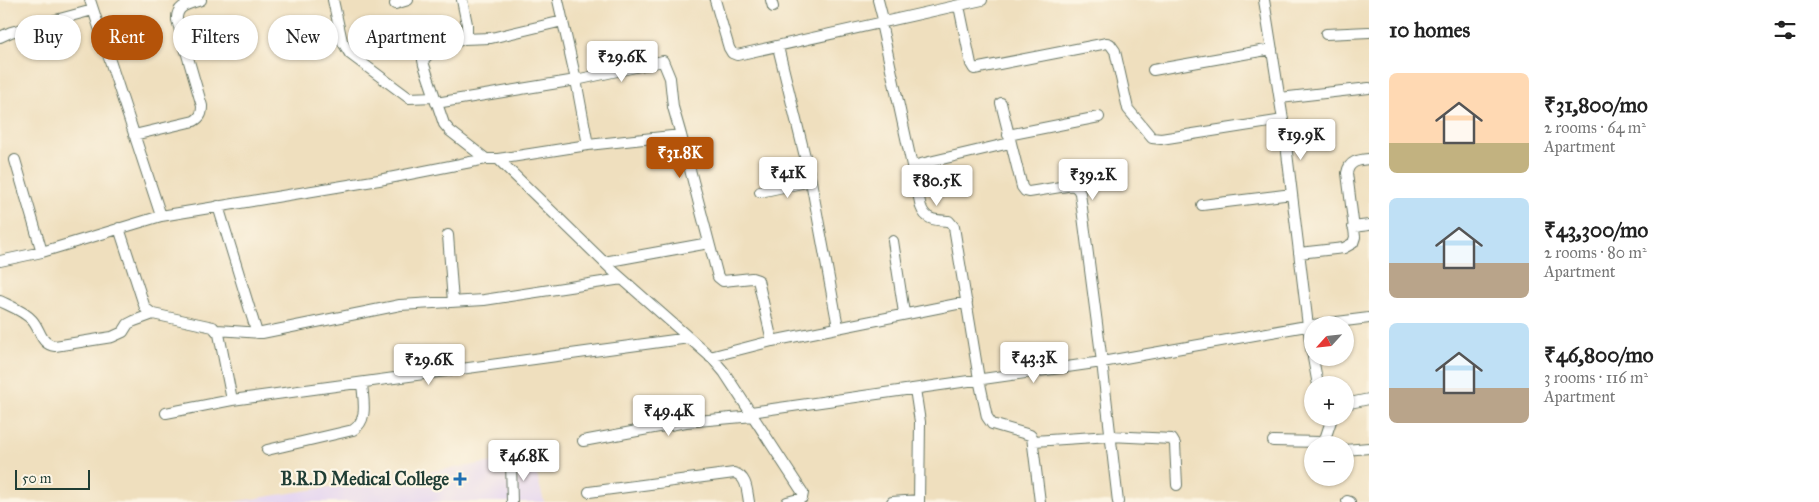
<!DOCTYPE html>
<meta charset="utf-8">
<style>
body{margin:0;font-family:"IM FELL Great Primer",serif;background:#f6f6f6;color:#222;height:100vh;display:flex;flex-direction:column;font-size:19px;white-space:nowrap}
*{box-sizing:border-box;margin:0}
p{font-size:16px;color:#767676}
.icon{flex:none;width:28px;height:28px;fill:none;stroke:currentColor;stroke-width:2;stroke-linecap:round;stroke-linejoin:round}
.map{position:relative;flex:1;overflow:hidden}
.panel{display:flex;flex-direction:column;background:#fff;width:450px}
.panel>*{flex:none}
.hud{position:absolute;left:15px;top:15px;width:475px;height:45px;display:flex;gap:10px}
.needle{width:32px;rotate:243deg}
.buttons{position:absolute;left:1304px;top:316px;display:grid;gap:10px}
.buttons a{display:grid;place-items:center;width:50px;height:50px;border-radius:50%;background:#fff;box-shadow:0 1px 4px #0004;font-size:25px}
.scale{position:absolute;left:15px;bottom:12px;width:75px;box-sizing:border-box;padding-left:5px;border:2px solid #1f3d34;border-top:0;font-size:14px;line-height:18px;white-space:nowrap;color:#1f3d34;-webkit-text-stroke:4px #fcf5e5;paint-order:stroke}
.price{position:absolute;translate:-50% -42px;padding:0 11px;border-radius:5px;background:#fff;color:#222;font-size:16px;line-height:32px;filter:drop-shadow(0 1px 2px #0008)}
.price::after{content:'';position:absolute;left:50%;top:30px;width:15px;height:11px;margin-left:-8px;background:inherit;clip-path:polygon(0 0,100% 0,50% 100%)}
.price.on{background:#b45309;color:#fff}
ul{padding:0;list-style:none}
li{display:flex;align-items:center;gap:15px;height:125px;padding:0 20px}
li span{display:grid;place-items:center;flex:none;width:140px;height:100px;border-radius:8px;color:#555}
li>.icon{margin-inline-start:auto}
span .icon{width:60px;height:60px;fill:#fffc;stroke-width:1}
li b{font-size:21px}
h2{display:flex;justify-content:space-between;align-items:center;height:60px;padding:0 20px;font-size:21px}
.tag{padding:0 18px;border-radius:22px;background:#fff;box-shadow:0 1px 4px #0004;font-size:18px;line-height:45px}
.tag.on{background:#b45309;color:#fff}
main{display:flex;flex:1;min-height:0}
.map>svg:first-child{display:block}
.built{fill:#e3d3f2}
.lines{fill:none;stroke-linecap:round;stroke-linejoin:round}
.minor-casing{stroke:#687664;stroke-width:12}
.minor{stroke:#fff;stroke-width:10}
.poi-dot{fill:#1f6fb2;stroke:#fcf5e5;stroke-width:2}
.labels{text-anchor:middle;stroke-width:4.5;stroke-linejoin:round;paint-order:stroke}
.poi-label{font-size:18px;font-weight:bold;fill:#1f3d34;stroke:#fcf5e5;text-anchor:end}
</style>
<main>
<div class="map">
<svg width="1369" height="502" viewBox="0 0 1369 502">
<rect width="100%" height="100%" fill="#fcf5e5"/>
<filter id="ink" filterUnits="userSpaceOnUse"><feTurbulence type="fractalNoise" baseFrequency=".02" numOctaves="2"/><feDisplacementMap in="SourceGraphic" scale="10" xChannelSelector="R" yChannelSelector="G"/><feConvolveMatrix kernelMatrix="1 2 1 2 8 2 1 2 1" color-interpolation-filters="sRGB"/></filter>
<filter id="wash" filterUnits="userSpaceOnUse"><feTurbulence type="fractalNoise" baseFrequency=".0096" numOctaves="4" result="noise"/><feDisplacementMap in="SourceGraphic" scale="20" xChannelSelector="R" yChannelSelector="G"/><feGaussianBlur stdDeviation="1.12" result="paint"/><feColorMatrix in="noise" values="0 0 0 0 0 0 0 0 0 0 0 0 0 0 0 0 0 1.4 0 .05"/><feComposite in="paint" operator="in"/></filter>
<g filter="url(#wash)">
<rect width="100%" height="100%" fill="#efdfbe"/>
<!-- built -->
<path class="built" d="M 532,456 L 544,502 L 232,502 Z"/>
</g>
<g filter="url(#ink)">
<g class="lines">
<!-- minor casing -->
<g class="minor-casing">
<path id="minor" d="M 90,0 L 161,216
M 333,0 L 342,41 L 350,54 L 409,98 L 434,97
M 462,0 L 467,24 L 467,35 L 463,39 L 429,54 L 423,60 L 424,65 L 444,124 L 450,131 L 486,159
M 558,0 L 576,80 L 588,145
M 715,0 L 729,48 L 732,53 L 737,55 L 982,0
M 771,0 L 773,7
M 878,0 L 884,23
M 1264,0 L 1283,120 L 1308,326 L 1312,354
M 395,4 L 408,0
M 959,6 L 971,64 L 974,69 L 1107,43 L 1110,44 L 1115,51 L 1128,109 L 1152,138 L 1161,139 L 1283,120
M 881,23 L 921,207 C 926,221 936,220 949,221 L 954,227 L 979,379 L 987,417 L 992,424 L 1030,435 L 1032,437 L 1040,502
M 1326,34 L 1369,32
M 0,37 L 11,32 L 93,10
M 463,39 L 491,38 L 563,21
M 778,47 L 811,181 L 838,327
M 1153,70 L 1272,49
M 1280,98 L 1369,88
M 436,103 L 576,80 L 663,61 L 670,78 L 673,107 L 681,135
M 1001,103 L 1022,187 L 1025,191 L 1029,192 L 1073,185 L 1078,189 L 1080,193 L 1102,362 L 1118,502
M 134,135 L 194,121 C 201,117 202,113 202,106 L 177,20 C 176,5 189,4 201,0
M 1008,135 L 1099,117
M 498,159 L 588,145 L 681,135 L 718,277 L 723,281 L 752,278 L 758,280 L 772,341
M 15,160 L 42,252
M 912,166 L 1010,143
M 760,192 L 811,181
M 1202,205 L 1292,194
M 218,206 L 257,333
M 1353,227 L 1369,225
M 119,228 L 145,308 L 153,314 L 213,327 L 219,334 L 232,400
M 448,235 L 453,302
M 893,241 L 904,313
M 1299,253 L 1344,248 L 1353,243 L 1355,237 L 1347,173 C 1349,161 1358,160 1369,159
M 0,261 L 42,252 L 161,216 L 379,180 L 486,159 L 498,159 L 611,269 L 713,359 L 724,372 L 803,493 L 802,498 L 787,502
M 604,262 L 709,243
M 0,301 C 10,306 24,311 32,320 C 41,330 40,344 55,346 L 112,337 L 123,332 L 128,324 L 134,321 L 153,314
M 1313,325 L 1369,318
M 217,330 L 262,333 L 400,305 L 484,300 L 622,279
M 710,357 L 772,341 L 967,302
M 1313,358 L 1318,385
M 915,389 L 920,422 L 919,502
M 1345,404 L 1369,399
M 751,412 L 1102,362 L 1312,325
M 166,413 L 232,400 L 689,338
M 583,441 L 686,422 L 754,416
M 1034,441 L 1110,436 L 1172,439 L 1175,444 L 1177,485
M 1273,441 L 1321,442 L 1325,439 L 1332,418
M 267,450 L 353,430 C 369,420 363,400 362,383
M 1345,450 L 1369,448
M 511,462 L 512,502
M 589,492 L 734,473 C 747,476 747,491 749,502
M 1347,501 L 1350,502
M 892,502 L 919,500"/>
</g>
<!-- minor -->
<use href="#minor" class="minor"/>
</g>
</g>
<!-- markers -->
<path class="poi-dot" d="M457.5 471.5h5v5h5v5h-5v5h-5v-5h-5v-5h5z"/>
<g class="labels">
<!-- poi labels -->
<g class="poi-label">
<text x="449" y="485">B.R.D Medical College</text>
</g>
</g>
</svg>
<div class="buttons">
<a><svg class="needle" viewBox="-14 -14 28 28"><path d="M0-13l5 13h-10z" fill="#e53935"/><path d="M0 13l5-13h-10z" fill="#767676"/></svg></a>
<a>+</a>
<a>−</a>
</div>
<div class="scale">50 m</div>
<b class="price" style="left:622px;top:83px">₹29.6K</b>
<b class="price" style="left:1301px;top:161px">₹19.9K</b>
<b class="price on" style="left:680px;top:179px">₹31.8K</b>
<b class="price" style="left:788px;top:199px">₹41K</b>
<b class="price" style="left:1093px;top:201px">₹39.2K</b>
<b class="price" style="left:937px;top:207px">₹80.5K</b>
<b class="price" style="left:1034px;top:384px">₹43.3K</b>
<b class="price" style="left:429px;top:386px">₹29.6K</b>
<b class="price" style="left:669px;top:437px">₹49.4K</b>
<b class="price" style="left:524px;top:482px">₹46.8K</b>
<div class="hud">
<a class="tag">Buy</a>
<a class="tag on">Rent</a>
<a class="tag">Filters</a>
<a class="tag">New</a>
<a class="tag">Apartment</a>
</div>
</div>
<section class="panel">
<h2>10 homes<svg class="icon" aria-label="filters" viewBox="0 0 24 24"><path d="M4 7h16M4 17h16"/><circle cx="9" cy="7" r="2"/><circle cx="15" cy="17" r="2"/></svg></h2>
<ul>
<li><span style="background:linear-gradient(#ffd9b3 70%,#c2b280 0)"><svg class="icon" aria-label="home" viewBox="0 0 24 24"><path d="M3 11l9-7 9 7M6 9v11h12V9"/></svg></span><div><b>₹31,800/mo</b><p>2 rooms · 64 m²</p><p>Apartment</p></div></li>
<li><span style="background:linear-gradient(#bfe0f5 65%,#b9a48a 0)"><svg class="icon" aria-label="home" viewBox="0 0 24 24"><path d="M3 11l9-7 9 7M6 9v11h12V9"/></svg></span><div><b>₹43,300/mo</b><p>2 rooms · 80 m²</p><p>Apartment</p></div></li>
<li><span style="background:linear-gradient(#bfe0f5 65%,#b9a48a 0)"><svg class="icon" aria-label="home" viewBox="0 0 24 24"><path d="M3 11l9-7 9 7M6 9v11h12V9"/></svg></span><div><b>₹46,800/mo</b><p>3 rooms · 116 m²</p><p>Apartment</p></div></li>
</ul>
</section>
</main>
